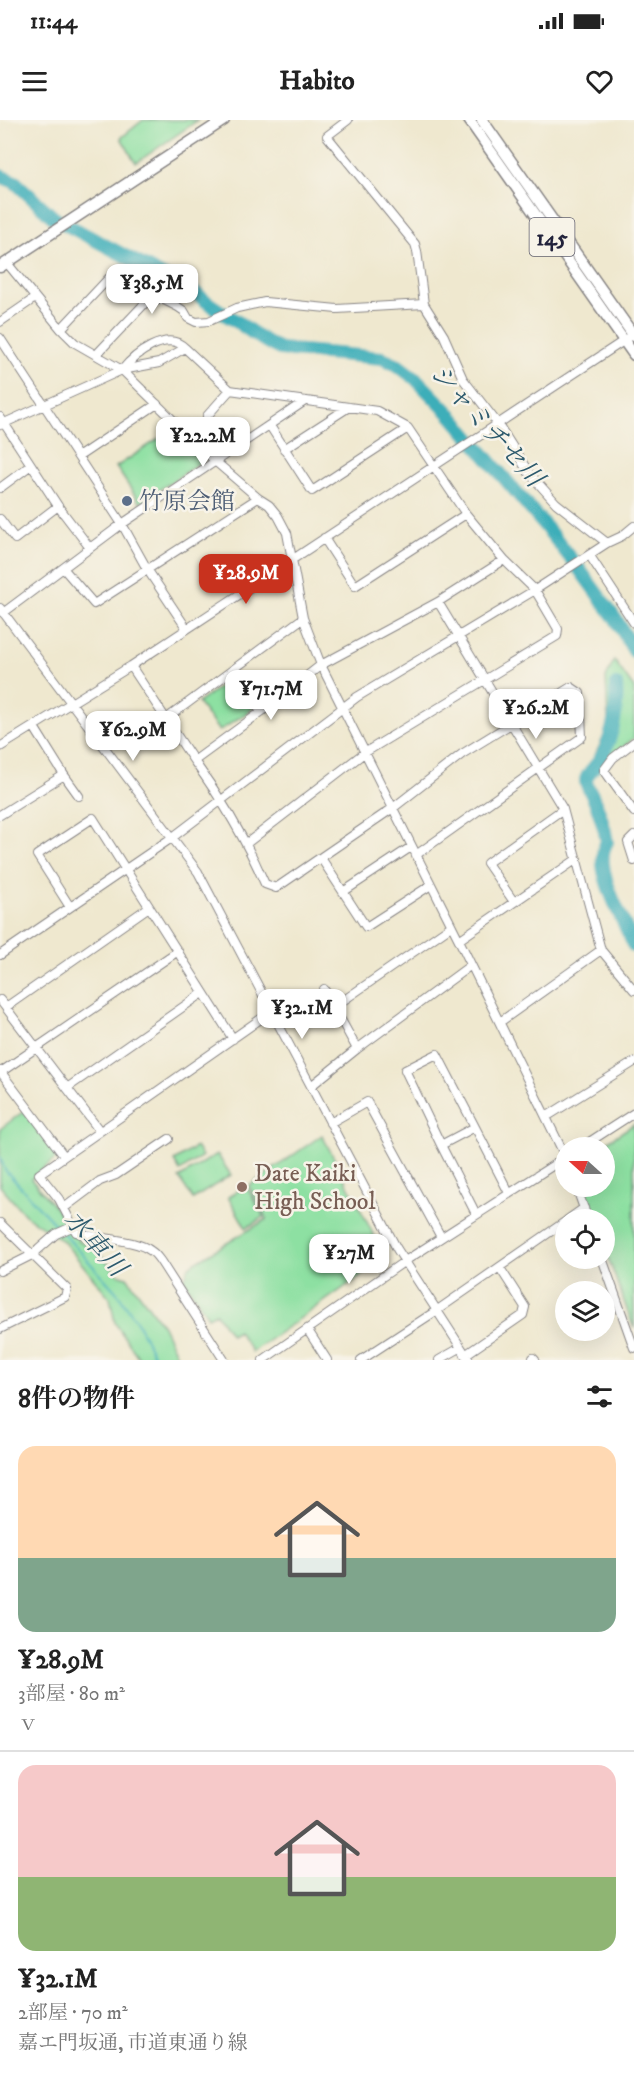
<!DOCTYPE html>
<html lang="ja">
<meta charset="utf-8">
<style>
body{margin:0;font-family:"IM FELL DW Pica","Noto Serif JP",serif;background:#f6f6f6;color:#222;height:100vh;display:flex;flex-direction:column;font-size:22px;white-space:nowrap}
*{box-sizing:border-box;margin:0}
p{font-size:20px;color:#767676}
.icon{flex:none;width:33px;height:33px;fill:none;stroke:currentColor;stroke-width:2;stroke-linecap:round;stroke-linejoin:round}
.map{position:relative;height:1240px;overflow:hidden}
.details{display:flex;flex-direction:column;background:#fff;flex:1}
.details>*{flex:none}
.needle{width:39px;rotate:291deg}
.fabs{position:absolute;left:555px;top:1017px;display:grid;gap:12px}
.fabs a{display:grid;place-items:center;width:60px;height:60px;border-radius:50%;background:#fff;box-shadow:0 6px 24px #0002;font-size:30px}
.price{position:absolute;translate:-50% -51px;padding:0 14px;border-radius:12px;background:#fff;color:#222;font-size:20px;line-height:39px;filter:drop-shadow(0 2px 3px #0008)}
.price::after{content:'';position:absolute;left:50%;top:36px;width:18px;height:14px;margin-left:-9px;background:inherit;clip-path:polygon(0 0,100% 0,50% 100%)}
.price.selected{background:#c8321e;color:#fff}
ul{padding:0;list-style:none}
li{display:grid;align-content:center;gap:12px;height:318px;padding:0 18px}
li+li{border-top:2px solid #e0e0e0}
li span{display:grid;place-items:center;height:186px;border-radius:18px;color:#555}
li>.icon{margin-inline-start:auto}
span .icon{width:108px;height:108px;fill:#fffc;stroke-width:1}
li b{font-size:26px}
h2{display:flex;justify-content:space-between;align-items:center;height:72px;padding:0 18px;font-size:26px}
.status{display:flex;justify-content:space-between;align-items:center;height:42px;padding:0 30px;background:#fff;direction:ltr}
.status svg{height:16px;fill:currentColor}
header{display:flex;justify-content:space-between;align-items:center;height:78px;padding:0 18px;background:#fff;font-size:27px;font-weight:700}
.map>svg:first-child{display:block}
.green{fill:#8de0a2;stroke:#58816e;stroke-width:1.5}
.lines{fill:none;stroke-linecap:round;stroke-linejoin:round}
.stream{stroke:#3eaeb9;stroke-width:2}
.river{stroke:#3eaeb9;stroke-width:14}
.minor-casing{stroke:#888585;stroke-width:10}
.major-casing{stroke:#888585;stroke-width:13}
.minor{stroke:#fff;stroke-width:8}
.major{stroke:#fff;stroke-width:10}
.service-dot{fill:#5c6f8a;stroke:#f7f3e8;stroke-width:2}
.education-dot{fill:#8d6e63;stroke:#f7f3e8;stroke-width:2}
.labels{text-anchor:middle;stroke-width:5;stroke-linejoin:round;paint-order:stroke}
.shield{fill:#f7f3e8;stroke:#62616f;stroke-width:1.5}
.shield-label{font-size:22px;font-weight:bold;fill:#22223b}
.service-label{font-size:24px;fill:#4e5e75;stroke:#f7f3e8;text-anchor:start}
.education-label{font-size:24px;fill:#785e54;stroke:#f7f3e8;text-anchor:start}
.water-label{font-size:26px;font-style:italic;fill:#2d5a6d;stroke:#f7f3e8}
</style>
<div class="status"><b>11:44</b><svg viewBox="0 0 49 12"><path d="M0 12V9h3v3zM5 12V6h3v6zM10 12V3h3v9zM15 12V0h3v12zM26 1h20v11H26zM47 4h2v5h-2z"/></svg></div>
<header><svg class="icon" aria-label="menu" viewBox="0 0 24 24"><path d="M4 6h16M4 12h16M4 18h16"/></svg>Habito<svg class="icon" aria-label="heart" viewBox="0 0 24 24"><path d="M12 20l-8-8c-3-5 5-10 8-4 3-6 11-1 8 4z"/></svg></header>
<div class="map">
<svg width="634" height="1240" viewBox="0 0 634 1240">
<rect width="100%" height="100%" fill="#f7f3e8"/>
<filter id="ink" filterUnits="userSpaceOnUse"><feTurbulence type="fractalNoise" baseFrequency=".0167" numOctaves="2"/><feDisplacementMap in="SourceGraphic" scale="12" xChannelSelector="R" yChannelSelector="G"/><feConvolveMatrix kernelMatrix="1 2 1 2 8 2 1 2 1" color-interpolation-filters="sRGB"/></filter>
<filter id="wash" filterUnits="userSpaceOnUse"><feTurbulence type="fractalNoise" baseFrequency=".008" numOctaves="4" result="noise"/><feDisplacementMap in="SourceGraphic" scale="24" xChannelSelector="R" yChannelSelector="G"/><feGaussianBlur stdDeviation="1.35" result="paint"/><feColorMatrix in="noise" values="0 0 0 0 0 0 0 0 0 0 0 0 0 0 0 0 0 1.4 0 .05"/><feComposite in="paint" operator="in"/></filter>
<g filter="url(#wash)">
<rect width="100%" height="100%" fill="#efe8cf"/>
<!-- green -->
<path class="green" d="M 143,0 L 198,0 L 136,43 L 121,18 Z
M 172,310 L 200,339 L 199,343 L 140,383 L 116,347 Z
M 614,540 L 634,568 L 634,618 L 607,640 L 596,633 L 606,612 L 608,602 L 606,558 Z
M 229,560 L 235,560 L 253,585 L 251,590 L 219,611 L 198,583 Z
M 24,991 L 59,1036 L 31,1059 L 57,1090 L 78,1120 L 97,1131 L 118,1154 L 127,1157 L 163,1206 L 178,1238 L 181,1240 L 140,1240 L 115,1203 L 110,1178 L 63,1121 L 25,1095 L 0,1066 L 0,1009 Z
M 634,1004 L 634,1209 L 605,1129 L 604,1100 L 593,1099 L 581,1067 L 604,1066 L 604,1028 L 599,1027 Z
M 322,1015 L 384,1135 L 382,1141 L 252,1232 L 238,1211 L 231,1215 L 216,1193 L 208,1197 L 184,1160 L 189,1146 L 267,1099 L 249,1066 Z
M 196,1027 L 202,1036 L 180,1051 L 174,1041 Z
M 217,1034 L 231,1055 L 193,1079 L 179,1058 Z
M 246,1066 L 264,1097 L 246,1108 L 228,1077 Z"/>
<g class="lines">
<!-- stream -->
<path class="stream" d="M 0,1037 L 5,1050 L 59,1109
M 63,1113 L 119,1175 L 137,1202 L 156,1240"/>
<!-- river -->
<path class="river" d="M 0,56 L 15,62 L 54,98 L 198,175 C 211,186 225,194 239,203 C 253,213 264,222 280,229 L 382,238 L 396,244 L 416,259 L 449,293 L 545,406 L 580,450 L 617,501 L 634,531
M 616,565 C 618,593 613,617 599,641 C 595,647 587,653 586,660 C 586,665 589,669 591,673 C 599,689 604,704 607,722 C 591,747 624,800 634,826"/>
</g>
</g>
<g filter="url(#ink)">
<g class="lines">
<!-- minor casing -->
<g class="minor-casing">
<path id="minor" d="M 348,0 L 327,16 L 415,124 L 417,131 L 424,184 L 444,216 L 463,259 L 498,304 L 529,353 L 556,383 L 607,423
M 7,143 L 61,209 L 75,223 L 122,250 L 216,342 L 258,378 L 269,385 L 278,396 L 287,413 L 303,498 L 321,545 L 459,820 L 566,1038
M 0,202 L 35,178
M 61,209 L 109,158
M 0,218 L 122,404 L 147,449 L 187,509
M 96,235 L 148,180 L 164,180 L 178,187 L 184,191 L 188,198 L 196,202 L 209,201 L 237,188 L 265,182 L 337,189 L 424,184
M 122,250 C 134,235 167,209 185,228
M 207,296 L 230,270
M 0,297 L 58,386 L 90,428
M 0,305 L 122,250 L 159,243 L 185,228 L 230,270 L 377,291 L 408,308 L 466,394 L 355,466 L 324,418
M 270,306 L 312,371 L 408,308
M 284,329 L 349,287
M 78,337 L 157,284
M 0,368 L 31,345
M 0,399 L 15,419 L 58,386
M 590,436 L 634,503
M 63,448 L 94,484 L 258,378
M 438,482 L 563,689 L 601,830 L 634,870
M 0,488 L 198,752 L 397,1129 L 469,1240
M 3,493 L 122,404 L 305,281
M 131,546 L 166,599 L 303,498
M 232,550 L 261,592 L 321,545 L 438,482 L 504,440 L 466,394
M 261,592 L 194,641 C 224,682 245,718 265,764 L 276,768 L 393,688 L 462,634 L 571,567 L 580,573 L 582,617 L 416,735
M 166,599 L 194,641
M 634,622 L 613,638 L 604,650 L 634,692
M 0,627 L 131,546 L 628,218
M 64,655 L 79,676
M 0,695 L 64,655 L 34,607
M 634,716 L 628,722 L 634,741
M 247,723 L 364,633 L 557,516 L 558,509 L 535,470 L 504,440
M 321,738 L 366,807 L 431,765
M 343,772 L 411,727
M 514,782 L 487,743 L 563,689
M 70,787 L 37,735 L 93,698 L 233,919
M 459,820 L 577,739
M 0,835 L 173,717 L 357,577 L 535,470 L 607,423 L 622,416 L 634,406
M 324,869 L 334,887
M 0,880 L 99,1010
M 6,887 L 149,787
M 500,902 L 601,830
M 357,929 L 334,887 L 451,806
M 0,951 L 64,1036
M 1,952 L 178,831
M 311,966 L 357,929 L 471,845
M 67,968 L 203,873
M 546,997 L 634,942
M 330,1003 L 367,982 L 441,1117
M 441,1025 L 405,950 L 437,934 L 475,1007
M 580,1028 L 634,993
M 576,1066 L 588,1100
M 64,1088 L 100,1061 L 116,1055 L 169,1019
M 476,1094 L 441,1025 L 475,1007 L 509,1073
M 567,1100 L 584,1088
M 0,1103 L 67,1169 L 65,1177 L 0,1209
M 602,1138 L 634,1228
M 0,1151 L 32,1135 L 56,1114 L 74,1106
M 307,1209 L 327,1240
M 465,1235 L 523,1195 L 525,1187 L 500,1148
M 533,1238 L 535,1240
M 224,1240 L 161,1142 C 158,1138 155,1133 151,1131 C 137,1119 96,1119 76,1112 L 59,1079 L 39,1054 L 272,891
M 263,1240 L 405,1141 L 566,1037
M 361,1240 L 436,1191 L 566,1101
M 439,1240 L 460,1228"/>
</g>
<!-- major casing -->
<g class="major-casing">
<path id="major" d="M 469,0 L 634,235
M 482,0 L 634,216
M 0,147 L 224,0"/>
</g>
<!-- minor -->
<use href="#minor" class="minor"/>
<!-- major -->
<use href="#major" class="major"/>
</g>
</g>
<!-- markers -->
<circle class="service-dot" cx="127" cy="381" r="6"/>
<circle class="education-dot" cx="242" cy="1067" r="6"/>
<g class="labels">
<!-- shield labels -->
<rect class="shield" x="529.5" y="98" width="45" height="38" rx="4.5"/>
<g class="shield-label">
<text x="552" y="125">145</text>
</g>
<!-- service labels -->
<g class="service-label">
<text x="139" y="389">竹原会館</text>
</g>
<!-- education labels -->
<g class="education-label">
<text x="254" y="1061">Date Kaiki<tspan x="254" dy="28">High School</tspan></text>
</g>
<!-- water labels -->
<g class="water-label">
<text transform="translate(487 305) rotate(48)" y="9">シャミチセ川</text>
<text transform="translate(96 1123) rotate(48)" y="9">水車川</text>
</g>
</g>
</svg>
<div class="fabs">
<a><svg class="needle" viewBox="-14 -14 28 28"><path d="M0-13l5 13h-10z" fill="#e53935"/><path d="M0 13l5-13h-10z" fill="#767676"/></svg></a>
<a><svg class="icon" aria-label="locate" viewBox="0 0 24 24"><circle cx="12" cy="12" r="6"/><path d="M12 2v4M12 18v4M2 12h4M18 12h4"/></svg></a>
<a><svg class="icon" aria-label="layers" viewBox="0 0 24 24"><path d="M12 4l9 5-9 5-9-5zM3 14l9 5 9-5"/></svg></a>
</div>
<b class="price" style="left:152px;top:195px">¥38.5M</b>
<b class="price" style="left:203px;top:348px">¥22.2M</b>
<b class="price selected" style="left:246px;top:485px">¥28.9M</b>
<b class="price" style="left:271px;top:601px">¥71.7M</b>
<b class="price" style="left:536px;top:620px">¥26.2M</b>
<b class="price" style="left:133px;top:642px">¥62.9M</b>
<b class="price" style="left:302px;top:920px">¥32.1M</b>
<b class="price" style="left:349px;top:1165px">¥27M</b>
</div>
<section class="details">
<h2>8件の物件<svg class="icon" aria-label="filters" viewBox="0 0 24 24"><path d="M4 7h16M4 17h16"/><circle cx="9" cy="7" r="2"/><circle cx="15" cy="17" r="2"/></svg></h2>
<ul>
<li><span style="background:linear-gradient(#ffd9b3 60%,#7fa58c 0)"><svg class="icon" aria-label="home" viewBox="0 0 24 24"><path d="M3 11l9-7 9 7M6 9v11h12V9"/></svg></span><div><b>¥28.9M</b><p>3部屋 · 80 m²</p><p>ｖ</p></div></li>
<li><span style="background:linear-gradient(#f6c9c9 60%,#8fb573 0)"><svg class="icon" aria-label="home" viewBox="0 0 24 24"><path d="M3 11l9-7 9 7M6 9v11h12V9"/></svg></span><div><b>¥32.1M</b><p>2部屋 · 70 m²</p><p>嘉エ門坂通, 市道東通り線</p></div></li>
</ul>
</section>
